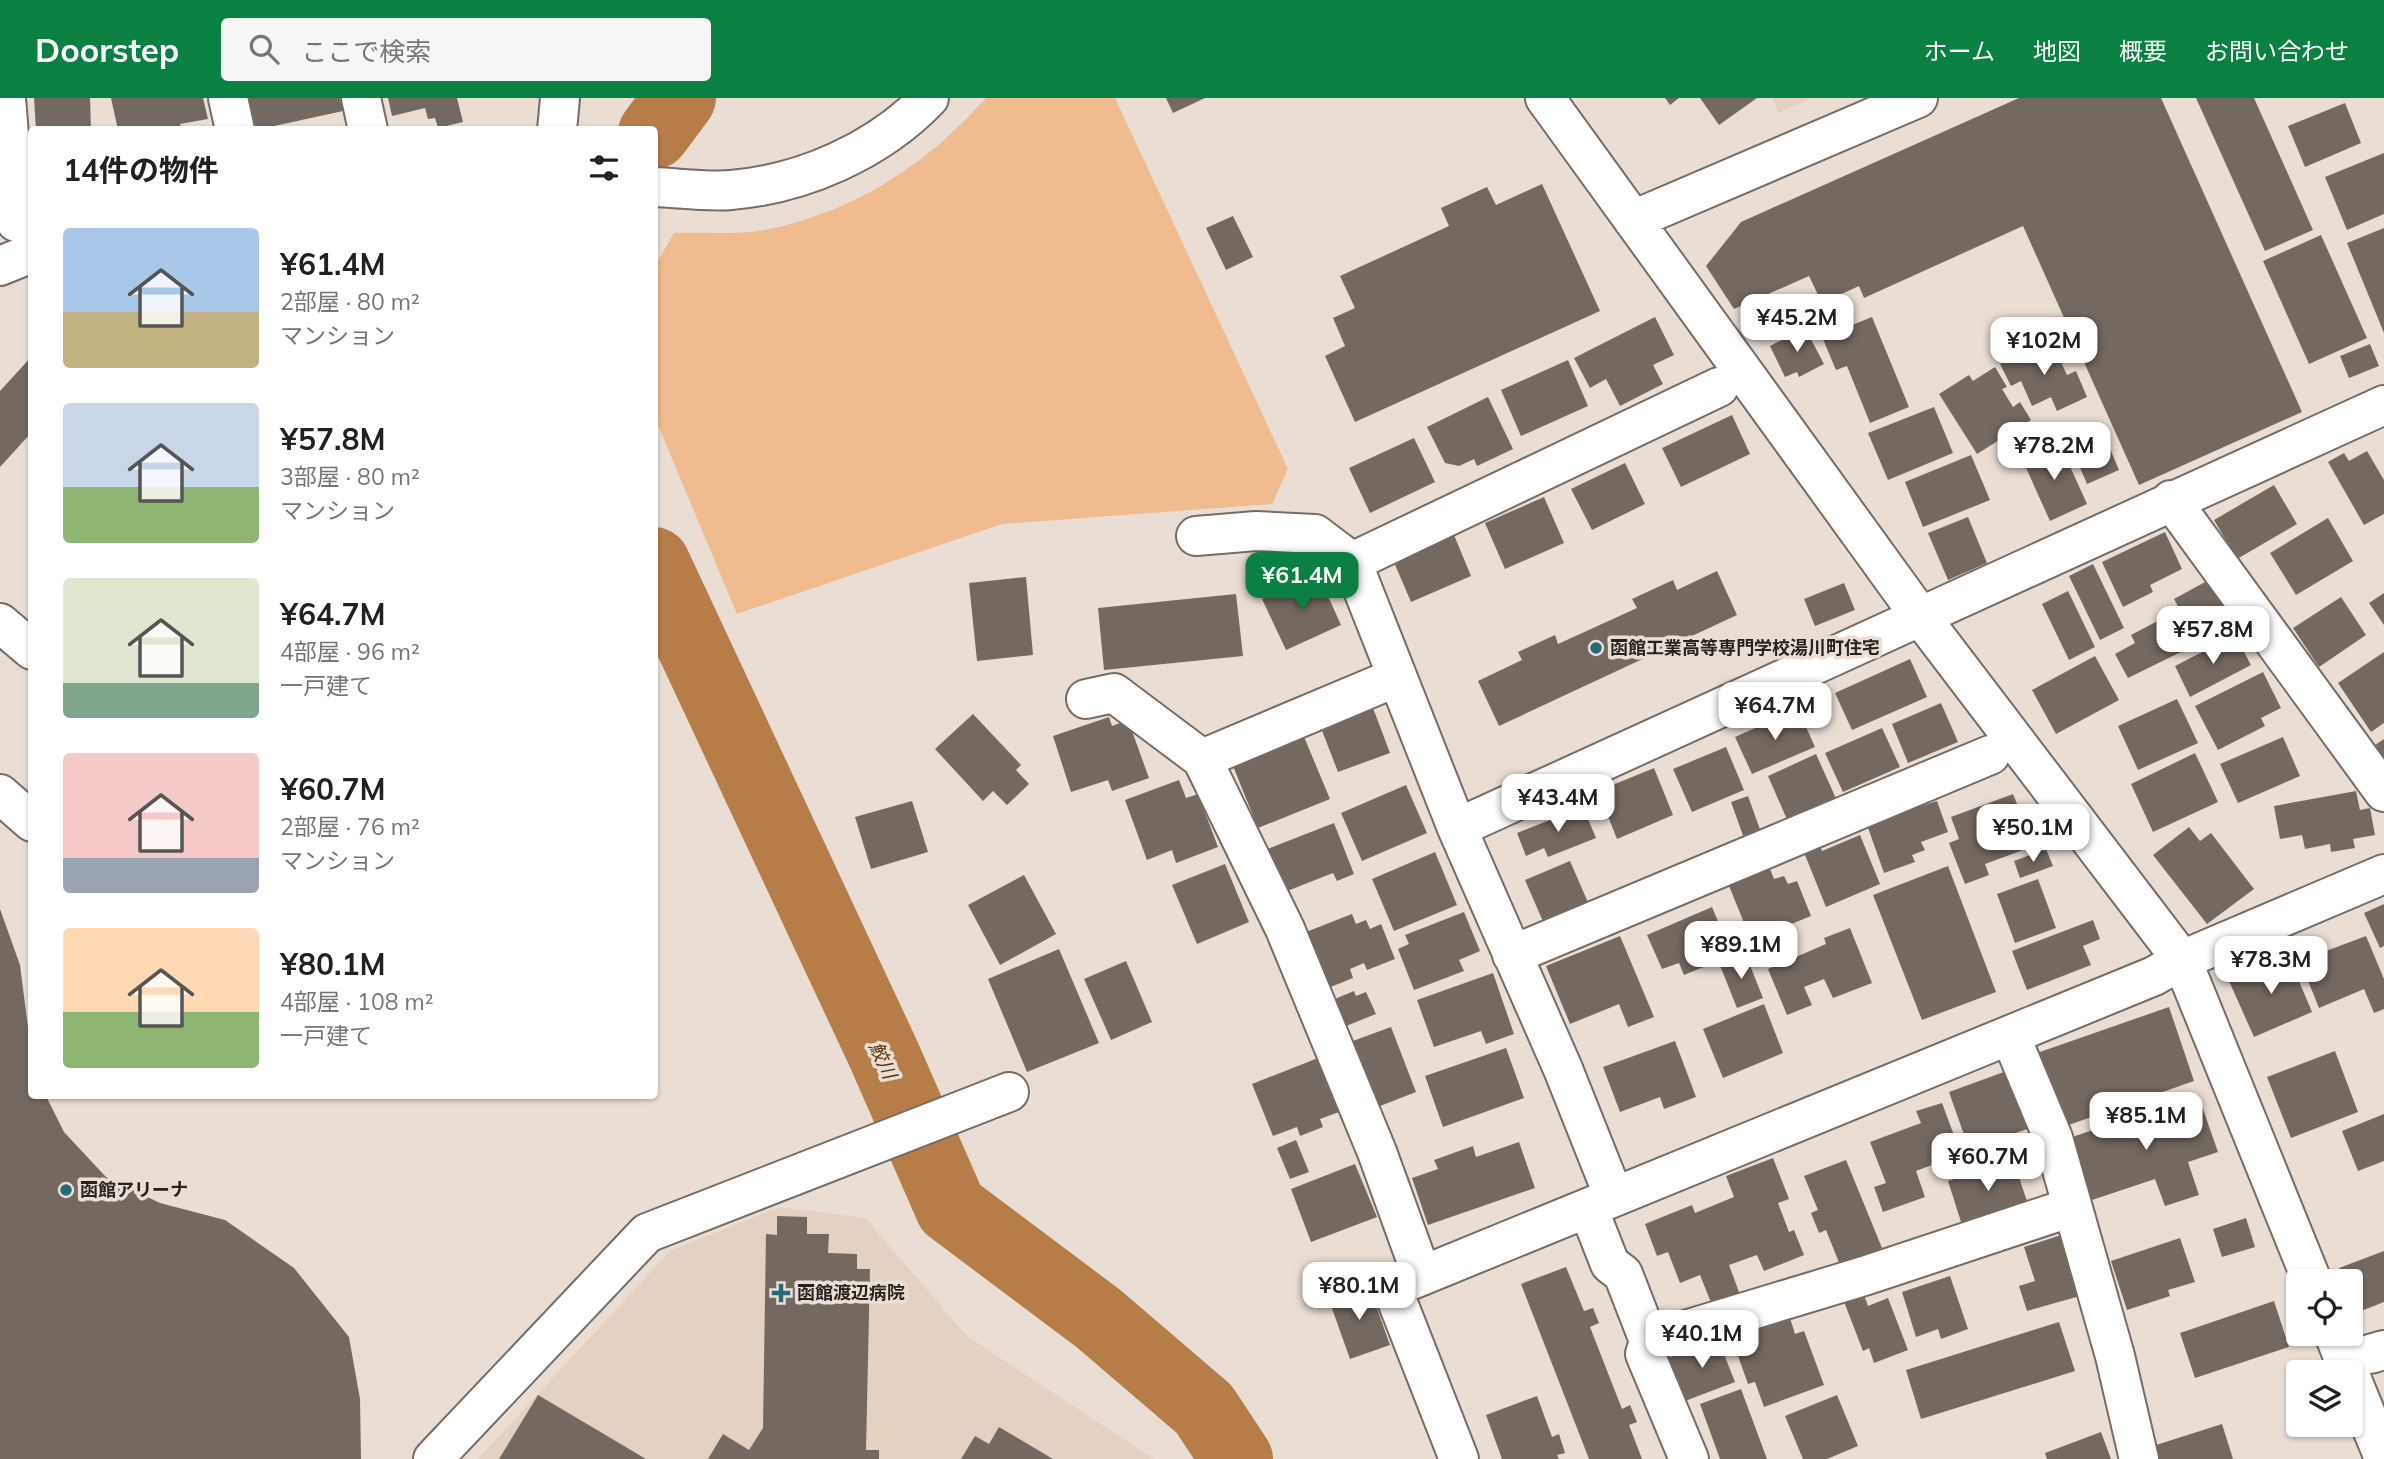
<!DOCTYPE html>
<html lang="ja">
<meta charset="utf-8">
<style>
body{margin:0;font-family:Mulish,"Noto Sans JP",sans-serif;background:#f6f6f6;color:#202124;height:100vh;display:flex;flex-direction:column;font-size:26px;white-space:nowrap}
*{box-sizing:border-box;margin:0}
p{font-size:23px;color:#757577}
.icon{flex:none;width:38px;height:38px;fill:none;stroke:currentColor;stroke-width:2;stroke-linecap:round;stroke-linejoin:round}
.map{position:relative;flex:1;overflow:hidden}
.panel{position:absolute;left:28px;top:28px;width:630px;height:973px;display:flex;flex-direction:column;background:#fff;border-radius:7px;box-shadow:0 2px 5px #0004}
.panel>*{flex:none}
.fabs{position:absolute;left:2286px;top:1171px;display:grid;gap:14px}
.fabs a{display:grid;place-items:center;width:77px;height:77px;border-radius:7px;background:#fff;box-shadow:0 2px 5px #0004;font-size:35px}
.price{position:absolute;translate:-50% -60px;padding:0 16px;border-radius:14px;background:#fff;color:#222;font-size:23px;line-height:46px;filter:drop-shadow(0 2px 4px #0008)}
.price::after{content:'';position:absolute;left:50%;top:42px;width:21px;height:16px;margin-left:-10px;background:inherit;clip-path:polygon(0 0,100% 0,50% 100%)}
.price.on{background:#0b8043;color:#fff}
ul{padding:0;list-style:none}
li{display:flex;align-items:center;gap:21px;height:175px;padding:0 35px}
li span{display:grid;place-items:center;flex:none;width:196px;height:140px;border-radius:7px;color:#555}
li>.icon{margin-inline-start:auto}
span .icon{width:84px;height:84px;fill:#fffc;stroke-width:1}
li b{font-size:30px}
h2{display:flex;justify-content:space-between;align-items:center;height:84px;padding:0 35px;font-size:30px}
header{display:flex;align-items:center;gap:42px;box-sizing:border-box;height:98px;padding:0 35px;background:#0b8043;color:#fff}
header strong{font-size:33px}
nav{display:flex;gap:38px;margin-inline-start:auto;font-size:24px}
.search{width:490px;height:63px;background:#f6f6f6;display:flex;align-items:center;gap:18px;box-sizing:border-box;padding:0 24px;border-radius:7px;color:#757577;font-size:26px}
.map>svg:first-child{display:block}
.built{fill:#e4d1c2}
.green{fill:#efbb8f}
.lines{fill:none;stroke-linecap:round;stroke-linejoin:round}
.river{stroke:#b67d49;stroke-width:72}
.building{fill:#746960}
.minor-casing{stroke:#776c63;stroke-width:42}
.minor{stroke:#fff;stroke-width:38}
.poi-dot{fill:#236b78;stroke:#eaded4;stroke-width:2.5}
.labels{text-anchor:middle;stroke-width:7;stroke-linejoin:round;paint-order:stroke}
.poi-label{font-size:18px;font-weight:bold;fill:#26221e;stroke:#eaded4;text-anchor:start}
.water-label{font-size:19px;font-style:italic;fill:#5a3308;stroke:#eaded4}
</style>
<header>
<strong>Doorstep</strong>
<div class="search"><svg class="icon" aria-label="search" viewBox="0 0 24 24"><circle cx="10" cy="10" r="6"/><path d="M15 15l6 6"/></svg>ここで検索</div>
<nav><a>ホーム</a><a>地図</a><a>概要</a><a>お問い合わせ</a></nav>
</header>
<div class="map">
<svg width="2384" height="1361" viewBox="0 0 2384 1361">
<rect width="100%" height="100%" fill="#eaded4"/>
<!-- built -->
<path class="built" d="M 1772,0 L 1812,0 L 1778,15 Z
M 779,1109 L 865,1120 L 967,1238 L 1154,1361 L 478,1361 L 670,1153 Z"/>
<!-- green -->
<path class="green" d="M 986,0 L 1115,0 L 1288,371 L 1272,406 L 1002,426 L 737,516 L 655,320 L 655,168 L 674,135 C 703,134 736,137 765,132 C 856,113 925,68 986,0 Z"/>
<g class="lines">
<!-- river -->
<path class="river" d="M 654,35 L 680,0
M 654,465 L 884,957 L 951,1110 L 1099,1221 L 1204,1311 L 1237,1361"/>
</g>
<!-- building -->
<path class="building" d="M 34,0 L 90,0 L 91,32 L 36,32 Z
M 111,0 L 203,0 L 208,21 L 180,26 L 181,32 L 118,32 Z
M 249,0 L 340,0 L 343,13 L 256,32 Z
M 388,0 L 457,0 L 463,24 L 438,30 L 435,20 L 428,21 L 425,10 L 392,18 Z
M 1166,0 L 1205,0 L 1173,15 Z
M 1665,0 L 1679,0 L 1670,7 Z
M 1700,0 L 1757,0 L 1719,27 Z
M 2019,0 L 2161,0 L 2302,314 L 2139,387 L 2023,128 L 1864,200 L 1859,188 L 1822,205 L 1809,178 L 1734,211 L 1706,168 L 1741,124 Z
M 2196,0 L 2254,0 L 2313,132 L 2265,153 Z
M 2345,5 L 2361,45 L 2305,69 L 2288,28 Z
M 2384,55 L 2384,116 L 2347,132 L 2325,79 Z
M 1542,86 L 1600,213 L 1355,324 L 1325,258 L 1345,248 L 1333,220 L 1355,210 L 1340,178 L 1449,128 L 1441,110 L 1487,89 L 1496,107 Z
M 1233,118 L 1253,159 L 1226,172 L 1206,130 Z
M 2384,130 L 2384,235 L 2347,145 Z
M 2321,137 L 2367,240 L 2309,266 L 2263,163 Z
M 1655,219 L 1674,257 L 1653,267 L 1663,286 L 1620,308 L 1606,281 L 1590,290 L 1574,260 Z
M 1872,219 L 1909,309 L 1870,325 L 1847,268 L 1836,272 L 1822,239 Z
M 1805,230 L 1824,266 L 1799,279 L 1797,274 L 1785,279 L 1770,248 Z
M 2051,242 L 2067,277 L 2076,273 L 2087,299 L 2057,313 L 2051,299 L 2032,308 L 2021,283 L 2011,288 L 2000,266 Z
M 2370,246 L 2379,268 L 2349,280 L 2340,258 Z
M 32,258 L 32,334 L 0,369 L 0,293 Z
M 1568,262 L 1588,308 L 1521,338 L 1501,292 Z
M 1995,269 L 2007,289 L 2002,291 L 2013,309 L 2020,304 L 2031,322 L 1977,356 L 1939,296 L 1969,277 L 1973,283 Z
M 1488,299 L 1513,351 L 1477,368 L 1474,361 L 1459,368 L 1445,365 L 1427,329 Z
M 1934,309 L 1953,355 L 1888,382 L 1868,335 Z
M 1732,317 L 1750,356 L 1681,389 L 1662,350 Z
M 2099,325 L 2119,372 L 2087,386 L 2067,339 Z
M 1414,340 L 1435,384 L 1370,415 L 1349,370 Z
M 2059,344 L 2087,406 L 2050,423 L 2022,361 Z
M 2367,353 L 2384,382 L 2384,416 L 2364,427 L 2328,364 L 2344,355 L 2349,363 Z
M 1971,357 L 1990,402 L 1923,429 L 1905,384 Z
M 1625,365 L 1645,406 L 1592,432 L 1571,391 Z
M 2274,387 L 2297,426 L 2237,461 L 2214,422 Z
M 1544,399 L 1564,445 L 1505,471 L 1485,425 Z
M 1968,419 L 1987,465 L 1948,482 L 1928,435 Z
M 2328,420 L 2353,463 L 2296,497 L 2270,455 Z
M 2165,434 L 2182,471 L 2150,487 L 2153,494 L 2123,509 L 2102,464 Z
M 1454,437 L 1471,478 L 1411,504 L 1393,462 Z
M 2093,466 L 2124,530 L 2100,542 L 2069,478 Z
M 1717,473 L 1737,517 L 1499,628 L 1478,583 L 1522,562 L 1518,554 L 1555,537 L 1558,546 L 1637,510 L 1632,501 L 1673,482 L 1677,492 Z
M 1318,476 L 1341,527 L 1286,552 L 1262,501 Z
M 2216,478 L 2241,523 L 2199,546 L 2174,501 Z
M 1026,479 L 1033,557 L 977,563 L 969,485 Z
M 1844,485 L 1855,512 L 1815,528 L 1804,501 Z
M 2068,493 L 2095,549 L 2069,562 L 2042,506 Z
M 2384,495 L 2384,527 L 2369,505 Z
M 1236,496 L 1243,558 L 1104,572 L 1098,510 Z
M 2341,499 L 2366,537 L 2319,569 L 2293,530 Z
M 2173,515 L 2191,549 L 2128,580 L 2115,556 L 2135,545 L 2131,537 Z
M 2235,537 L 2251,567 L 2190,599 L 2175,568 Z
M 2384,554 L 2384,625 L 2371,634 L 2338,585 Z
M 2095,558 L 2119,602 L 2056,636 L 2032,592 Z
M 1910,561 L 1927,599 L 1852,632 L 1835,595 Z
M 2263,574 L 2281,610 L 2261,620 L 2265,628 L 2218,652 L 2195,608 Z
M 2177,601 L 2198,645 L 2138,672 L 2118,628 Z
M 1941,605 L 1958,644 L 1908,665 L 1892,626 Z
M 1373,610 L 1390,655 L 1338,674 L 1321,630 Z
M 1798,611 L 1815,649 L 1752,676 L 1735,639 Z
M 973,616 L 1021,667 L 1016,672 L 1029,686 L 1007,707 L 993,693 L 983,703 L 935,651 Z
M 1109,619 L 1112,628 L 1128,622 L 1149,680 L 1112,693 L 1108,682 L 1071,694 L 1053,638 Z
M 1882,630 L 1900,669 L 1843,694 L 1825,655 Z
M 1302,634 L 1330,701 L 1258,730 L 1231,663 Z
M 2283,639 L 2300,678 L 2238,705 L 2220,666 Z
M 2384,641 L 2384,669 L 2372,649 Z
M 1726,649 L 1744,692 L 1692,714 L 1673,671 Z
M 2195,655 L 2218,704 L 2153,734 L 2131,686 Z
M 1816,656 L 1838,705 L 1789,726 L 1768,678 Z
M 1654,670 L 1673,717 L 1617,741 L 1598,693 Z
M 1179,682 L 1186,700 L 1198,696 L 1218,749 L 1176,765 L 1172,752 L 1147,762 L 1125,702 Z
M 1406,687 L 1427,735 L 1362,763 L 1341,715 Z
M 2356,693 L 2360,712 L 2370,710 L 2375,737 L 2353,741 L 2355,750 L 2331,754 L 2330,746 L 2305,751 L 2302,737 L 2280,741 L 2274,708 Z
M 2013,696 L 2034,748 L 1985,766 L 1989,777 L 1965,786 L 1949,745 L 1959,741 L 1951,719 Z
M 1748,698 L 1762,737 L 1745,743 L 1731,704 Z
M 912,703 L 928,754 L 871,771 L 855,719 Z
M 1937,703 L 1948,734 L 1921,744 L 1925,752 L 1912,757 L 1915,764 L 1884,775 L 1866,724 L 1920,705 L 1921,708 Z
M 1583,709 L 1596,740 L 1548,759 L 1544,750 L 1526,758 L 1517,735 Z
M 1334,725 L 1354,776 L 1337,783 L 1333,775 L 1282,795 L 1265,752 Z
M 2189,729 L 2200,743 L 2211,735 L 2254,791 L 2207,826 L 2153,757 Z
M 1860,737 L 1880,786 L 1826,809 L 1803,752 L 1819,745 L 1822,753 Z
M 2046,751 L 2053,768 L 2020,780 L 2014,763 Z
M 1435,754 L 1457,807 L 1394,833 L 1372,781 Z
M 1570,763 L 1590,809 L 1545,828 L 1525,782 Z
M 1225,766 L 1249,824 L 1197,846 L 1172,787 Z
M 1768,766 L 1774,781 L 1784,778 L 1788,786 L 1797,783 L 1811,818 L 1751,842 L 1727,783 Z
M 1948,768 L 1996,894 L 1922,922 L 1873,797 Z
M 1024,777 L 1056,836 L 1000,867 L 968,807 Z
M 2038,781 L 2056,830 L 2015,845 L 1997,796 Z
M 2384,806 L 2384,848 L 2380,850 L 2364,815 Z
M 1712,809 L 1732,857 L 1684,877 L 1679,865 L 1662,871 L 1647,837 Z
M 0,811 L 20,867 L 32,961 L 32,998 L 46,998 L 64,1034 L 106,1079 L 160,1105 L 225,1122 L 294,1170 L 349,1239 L 360,1301 L 361,1361 L 0,1361 Z
M 1464,814 L 1480,853 L 1459,862 L 1464,873 L 1414,892 L 1398,851 L 1409,846 L 1405,837 Z
M 1352,816 L 1356,826 L 1366,822 L 1370,831 L 1381,826 L 1395,861 L 1367,872 L 1364,865 L 1350,871 L 1353,880 L 1328,890 L 1306,834 Z
M 2093,822 L 2100,841 L 2083,848 L 2091,867 L 2027,892 L 2012,853 Z
M 1850,830 L 1872,885 L 1833,900 L 1824,881 L 1804,889 L 1812,907 L 1787,917 L 1768,871 L 1826,846 L 1824,840 Z
M 1620,838 L 1654,919 L 1628,929 L 1619,906 L 1570,926 L 1546,868 Z
M 2366,838 L 2384,881 L 2384,911 L 2374,915 L 2364,891 L 2319,910 L 2296,853 L 2322,842 L 2326,853 Z
M 1059,851 L 1099,945 L 1027,974 L 988,881 Z
M 1745,855 L 1763,900 L 1737,910 L 1719,865 Z
M 2288,857 L 2312,914 L 2254,939 L 2229,883 Z
M 1126,863 L 1152,924 L 1111,942 L 1084,881 Z
M 1493,875 L 1514,936 L 1486,946 L 1481,933 L 1434,949 L 1417,902 Z
M 1354,893 L 1356,898 L 1366,894 L 1376,916 L 1336,932 L 1325,905 Z
M 1764,906 L 1783,955 L 1723,980 L 1703,931 Z
M 2169,909 L 2194,983 L 2063,1029 L 2037,955 Z
M 1391,929 L 1416,994 L 1375,1010 L 1350,944 Z
M 1675,943 L 1696,999 L 1664,1011 L 1660,999 L 1620,1014 L 1603,969 Z
M 1506,950 L 1524,1000 L 1443,1029 L 1425,978 Z
M 2335,953 L 2358,1014 L 2291,1040 L 2267,979 Z
M 1318,960 L 1339,1014 L 1320,1021 L 1323,1029 L 1300,1038 L 1297,1029 L 1273,1038 L 1252,986 Z
M 2012,971 L 2033,1029 L 1969,1051 L 1949,994 Z
M 2198,997 L 2218,1054 L 2188,1064 L 2199,1097 L 2165,1108 L 2155,1081 L 2089,1103 L 2069,1040 Z
M 1942,1005 L 1961,1056 L 1916,1073 L 1925,1099 L 1883,1114 L 1874,1089 L 1886,1085 L 1870,1044 L 1921,1025 L 1916,1013 Z
M 2384,1016 L 2384,1063 L 2358,1073 L 2342,1033 Z
M 1296,1042 L 1309,1074 L 1290,1081 L 1277,1050 Z
M 1519,1044 L 1535,1090 L 1428,1127 L 1412,1080 L 1438,1071 L 1434,1062 L 1473,1048 L 1476,1059 Z
M 1773,1060 L 1789,1101 L 1778,1105 L 1789,1134 L 1794,1132 L 1804,1157 L 1764,1173 L 1757,1157 L 1729,1167 L 1742,1202 L 1714,1212 L 1700,1177 L 1680,1185 L 1668,1154 L 1657,1158 L 1645,1126 L 1692,1107 L 1695,1115 L 1734,1099 L 1726,1078 Z
M 1846,1062 L 1882,1150 L 1840,1167 L 1826,1132 L 1819,1135 L 1811,1115 L 1818,1112 L 1804,1078 Z
M 2013,1062 L 2028,1106 L 1962,1127 L 1948,1083 Z
M 1355,1066 L 1377,1119 L 1311,1144 L 1291,1091 Z
M 777,1118 L 807,1119 L 807,1136 L 829,1136 L 828,1155 L 857,1156 L 857,1171 L 870,1171 L 866,1352 L 879,1352 L 879,1361 L 708,1361 L 723,1336 L 749,1352 L 763,1330 L 766,1136 L 777,1137 Z
M 2246,1120 L 2255,1149 L 2222,1159 L 2213,1131 Z
M 2061,1137 L 2080,1198 L 2027,1213 L 2019,1188 L 2035,1183 L 2024,1149 Z
M 2180,1140 L 2195,1184 L 2168,1192 L 2170,1198 L 2127,1212 L 2111,1163 Z
M 2384,1153 L 2384,1204 L 2356,1215 L 2350,1199 L 2350,1183 L 2344,1183 L 2339,1170 Z
M 1566,1169 L 1584,1213 L 1593,1210 L 1599,1225 L 1590,1229 L 1622,1311 L 1630,1307 L 1637,1324 L 1629,1327 L 1642,1361 L 1589,1361 L 1521,1186 Z
M 1950,1178 L 1968,1231 L 1941,1241 L 1938,1231 L 1916,1239 L 1902,1194 Z
M 1369,1188 L 1390,1247 L 1350,1261 L 1329,1202 Z
M 1863,1194 L 1868,1208 L 1888,1200 L 1908,1252 L 1874,1265 L 1869,1250 L 1863,1253 L 1843,1201 Z
M 2274,1203 L 2289,1249 L 2195,1280 L 2180,1235 Z
M 1790,1220 L 1795,1236 L 1804,1233 L 1824,1287 L 1764,1309 L 1755,1284 L 1748,1286 L 1732,1241 Z
M 2059,1224 L 2075,1273 L 1921,1321 L 1906,1272 Z
M 1718,1241 L 1735,1284 L 1685,1303 L 1668,1260 Z
M 1741,1291 L 1767,1361 L 1720,1361 L 1700,1306 Z
M 538,1297 L 646,1361 L 499,1361 Z
M 1837,1297 L 1858,1348 L 1827,1361 L 1803,1361 L 1785,1318 Z
M 1537,1298 L 1552,1339 L 1559,1336 L 1565,1355 L 1557,1357 L 1559,1361 L 1502,1361 L 1486,1317 Z
M 2222,1326 L 2233,1361 L 2157,1361 L 2153,1348 Z
M 999,1329 L 1053,1361 L 961,1361 L 975,1338 L 989,1346 Z
M 2101,1334 L 2111,1361 L 2047,1361 L 2045,1355 Z"/>
<g class="lines">
<!-- minor casing -->
<g class="minor-casing">
<path id="minor" d="M 6,0 L 16,124
M 228,0 L 235,32
M 361,0 L 368,32
M 1545,0 L 1920,518 L 2182,862 L 2312,1183
M 557,32 L 560,0
M 654,89 C 679,90 706,94 731,92 C 803,86 878,53 929,0
M 1633,122 L 1918,0
M 0,168 L 32,155
M 2171,402 L 2384,694
M 1196,438 L 1256,433 L 1315,436 L 1352,464 L 1457,730 L 1563,971 L 1614,1099
M 1352,464 L 1719,289
M 0,525 L 32,552
M 1086,601 L 1114,595 L 1202,661 L 1285,831 L 1377,1054 L 1422,1178
M 1202,661 L 1397,579
M 0,696 L 32,724
M 1457,730 L 2384,307
M 1512,857 L 1990,657
M 2010,937 L 2053,1040 L 2115,1258 L 2139,1361
M 1588,1110 L 1610,1166 L 1623,1176 L 1649,1243 L 1645,1256 L 1689,1361
M 2334,1236 L 2349,1274
M 1649,1243 L 1864,1178 L 2072,1109
M 2370,1256 L 2384,1252
M 2350,1277 L 2384,1360
M 433,1361 L 647,1135 L 1009,994
M 1459,1361 L 1392,1190 L 2154,878 L 2182,862 L 2384,776"/>
</g>
<!-- minor -->
<use href="#minor" class="minor"/>
</g>
<!-- markers -->
<g class="poi-dot">
<circle cx="1596" cy="550" r="7"/>
<circle cx="66" cy="1092" r="7"/>
<path d="M777.5 1184.5h7v7h7v7h-7v7h-7v-7h-7v-7h7z"/>
</g>
<g class="labels">
<!-- poi labels -->
<g class="poi-label">
<text x="1610" y="556">函館工業高等専門学校湯川町住宅</text>
<text x="80" y="1098">函館アリーナ</text>
<text x="797" y="1201">函館渡辺病院</text>
</g>
<!-- water labels -->
<g class="water-label">
<text transform="translate(883 962) rotate(65)" y="7">鮫川</text>
</g>
</g>
</svg>
<div class="fabs">
<a><svg class="icon" aria-label="locate" viewBox="0 0 24 24"><circle cx="12" cy="12" r="6"/><path d="M12 2v4M12 18v4M2 12h4M18 12h4"/></svg></a>
<a><svg class="icon" aria-label="layers" viewBox="0 0 24 24"><path d="M12 4l9 5-9 5-9-5zM3 14l9 5 9-5"/></svg></a>
</div>
<b class="price" style="left:1797px;top:256px">¥45.2M</b>
<b class="price" style="left:2044px;top:279px">¥102M</b>
<b class="price" style="left:2054px;top:384px">¥78.2M</b>
<b class="price on" style="left:1302px;top:514px">¥61.4M</b>
<b class="price" style="left:2213px;top:568px">¥57.8M</b>
<b class="price" style="left:1775px;top:644px">¥64.7M</b>
<b class="price" style="left:1558px;top:736px">¥43.4M</b>
<b class="price" style="left:2033px;top:766px">¥50.1M</b>
<b class="price" style="left:1741px;top:883px">¥89.1M</b>
<b class="price" style="left:2271px;top:898px">¥78.3M</b>
<b class="price" style="left:2146px;top:1054px">¥85.1M</b>
<b class="price" style="left:1988px;top:1095px">¥60.7M</b>
<b class="price" style="left:1359px;top:1224px">¥80.1M</b>
<b class="price" style="left:1702px;top:1272px">¥40.1M</b>
<section class="panel">
<h2>14件の物件<svg class="icon" aria-label="filters" viewBox="0 0 24 24"><path d="M4 7h16M4 17h16"/><circle cx="9" cy="7" r="2"/><circle cx="15" cy="17" r="2"/></svg></h2>
<ul>
<li><span style="background:linear-gradient(#a9c7e8 60%,#c2b280 0)"><svg class="icon" aria-label="home" viewBox="0 0 24 24"><path d="M3 11l9-7 9 7M6 9v11h12V9"/></svg></span><div><b>¥61.4M</b><p>2部屋 · 80 m²</p><p>マンション</p></div></li>
<li><span style="background:linear-gradient(#c9d6e8 60%,#8fb573 0)"><svg class="icon" aria-label="home" viewBox="0 0 24 24"><path d="M3 11l9-7 9 7M6 9v11h12V9"/></svg></span><div><b>¥57.8M</b><p>3部屋 · 80 m²</p><p>マンション</p></div></li>
<li><span style="background:linear-gradient(#dfe7d0 75%,#7fa58c 0)"><svg class="icon" aria-label="home" viewBox="0 0 24 24"><path d="M3 11l9-7 9 7M6 9v11h12V9"/></svg></span><div><b>¥64.7M</b><p>4部屋 · 96 m²</p><p>一戸建て</p></div></li>
<li><span style="background:linear-gradient(#f6c9c9 75%,#9aa5b1 0)"><svg class="icon" aria-label="home" viewBox="0 0 24 24"><path d="M3 11l9-7 9 7M6 9v11h12V9"/></svg></span><div><b>¥60.7M</b><p>2部屋 · 76 m²</p><p>マンション</p></div></li>
<li><span style="background:linear-gradient(#ffd9b3 60%,#8fb573 0)"><svg class="icon" aria-label="home" viewBox="0 0 24 24"><path d="M3 11l9-7 9 7M6 9v11h12V9"/></svg></span><div><b>¥80.1M</b><p>4部屋 · 108 m²</p><p>一戸建て</p></div></li>
</ul>
</section>
</div>
